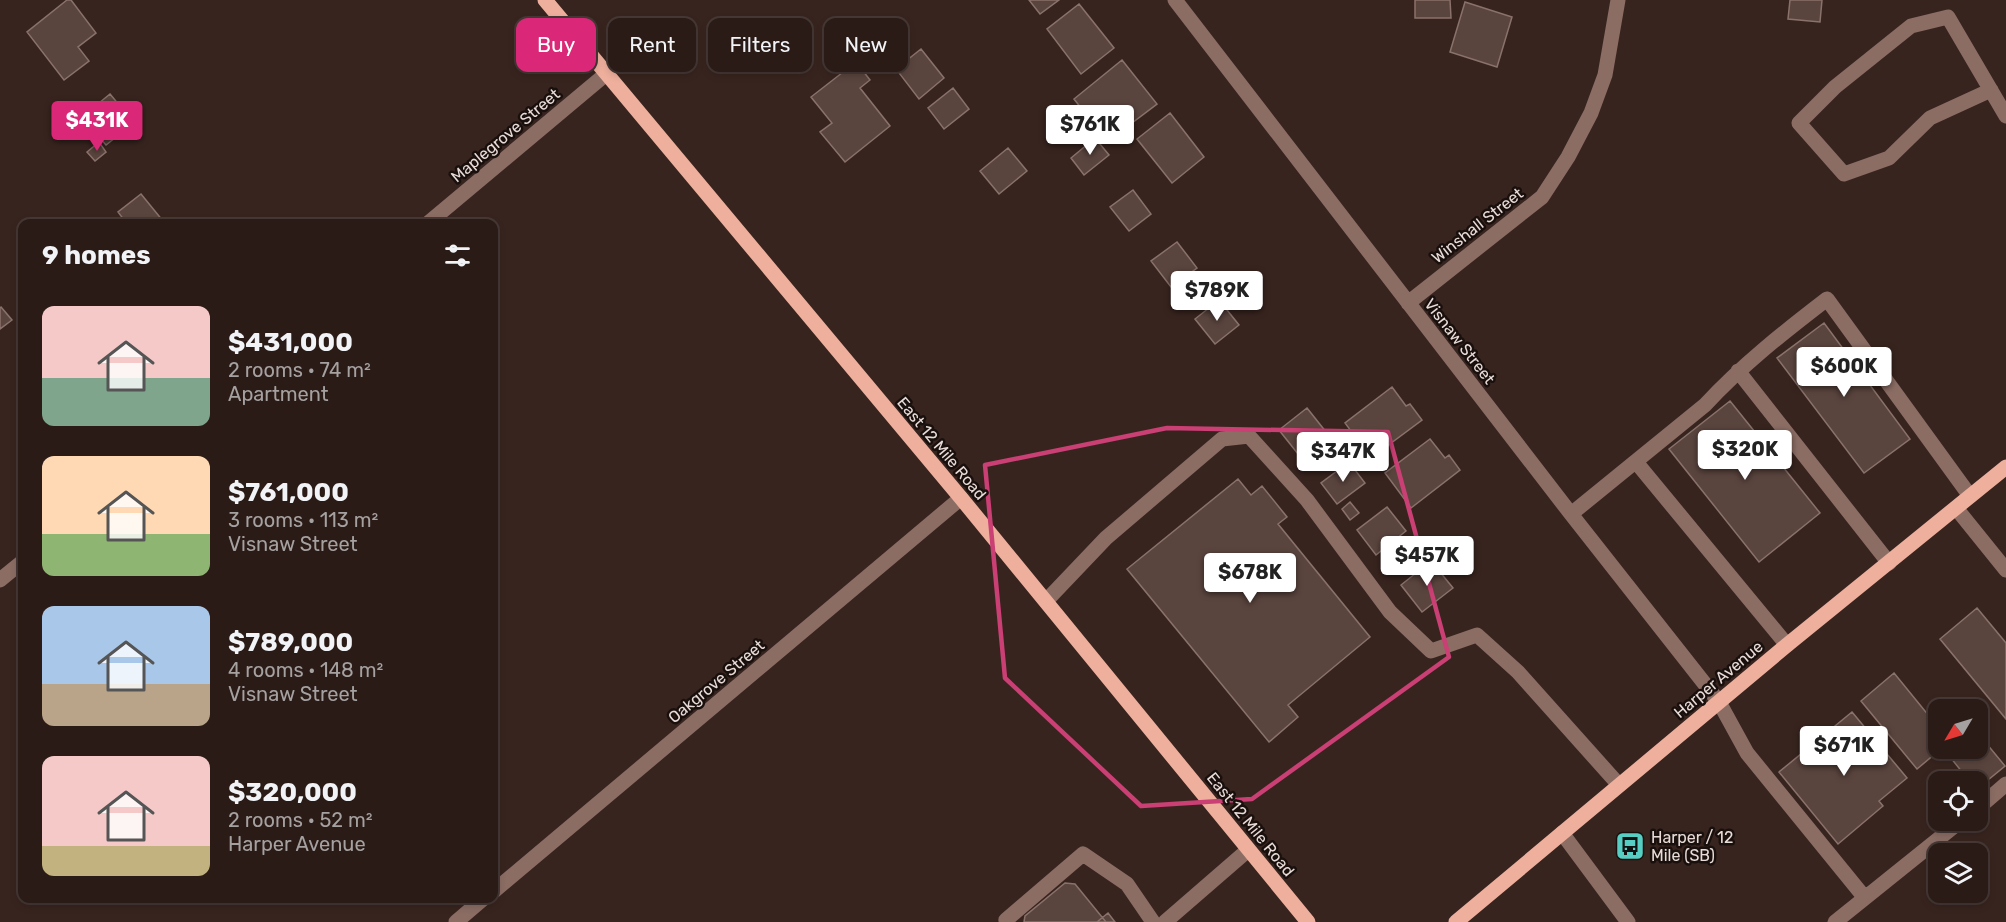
<!DOCTYPE html>
<meta charset="utf-8">
<style>
body{margin:0;font-family:Rubik,sans-serif;background:#362824;color:#f1f3f6;height:100vh;display:flex;flex-direction:column;font-size:22px;white-space:nowrap}
*{box-sizing:border-box;margin:0}
p{font-size:20px;color:#a5a1a1}
.icon{flex:none;width:33px;height:33px;fill:none;stroke:currentColor;stroke-width:2;stroke-linecap:round;stroke-linejoin:round}
.map{position:relative;flex:1;overflow:hidden}
.drawer{position:absolute;left:18px;top:219px;width:480px;height:684px;display:flex;flex-direction:column;background:#2a1b17;border-radius:12px;box-shadow:0 3px 9px #0003,0 0 0 2px #463936}
.drawer>*{flex:none}
.banner{position:absolute;left:516px;top:18px;width:570px;height:54px;display:flex;gap:12px}
.needle{width:39px;rotate:232deg}
.buttons{position:absolute;left:1928px;top:699px;display:grid;gap:12px}
.buttons a{display:grid;place-items:center;width:60px;height:60px;border-radius:12px;background:#2a1b17;box-shadow:0 3px 9px #0003,0 0 0 2px #463936;font-size:30px}
.price{position:absolute;translate:-50% -51px;padding:0 14px;border-radius:6px;background:#fff;color:#222;font-size:20px;line-height:39px;filter:drop-shadow(0 2px 3px #0008)}
.price::after{content:'';position:absolute;left:50%;top:36px;width:18px;height:14px;margin-left:-9px;background:inherit;clip-path:polygon(0 0,100% 0,50% 100%)}
.price.active{background:#db2777;color:#fff}
ul{padding:0;list-style:none}
li{display:flex;align-items:center;gap:18px;height:150px;padding:0 24px}
li span{display:grid;place-items:center;flex:none;width:168px;height:120px;border-radius:12px;color:#555}
li>.icon{margin-inline-start:auto}
span .icon{width:72px;height:72px;fill:#fffc;stroke-width:1}
li b{font-size:26px}
h2{display:flex;justify-content:space-between;align-items:center;height:72px;padding:0 24px;font-size:26px}
.chip{padding:0 21px;border-radius:12px;background:#2a1b17;box-shadow:0 3px 9px #0003,0 0 0 2px #463936;font-size:21px;line-height:54px}
.chip.active{background:#db2777;color:#fff}
.map>svg:first-child{display:block}
.building{fill:#5a443e;stroke:#8a726b;stroke-width:1.5}
.lines{fill:none;stroke-linecap:round;stroke-linejoin:round}
.minor{stroke:#8b6d64;stroke-width:15}
.major{stroke:#eeaf9d;stroke-width:15}
.marked{fill:none;stroke:#ca3f74;stroke-width:4.5;stroke-linejoin:round}
.labels{text-anchor:middle;stroke-width:5;stroke-linejoin:round;paint-order:stroke}
.street-label{font-size:16px;fill:#e9dcd8;stroke:#19100d}
.poi-label{font-size:16px;fill:#e9dcd8;stroke:#19100d;text-anchor:start}
</style>
<div class="map">
<svg width="2006" height="922" viewBox="0 0 2006 922">
<rect width="100%" height="100%" fill="#38241f"/>
<!-- building -->
<path class="building" d="M 67,0 L 71,0 L 96,33 L 78,47 L 89,61 L 64,80 L 27,32 Z
M 1029,0 L 1059,0 L 1040,14 Z
M 1415,0 L 1450,0 L 1451,18 L 1415,18 Z
M 1790,0 L 1822,0 L 1820,22 L 1788,19 Z
M 1465,2 L 1512,17 L 1497,67 L 1450,52 Z
M 1079,4 L 1114,48 L 1081,74 L 1047,29 Z
M 921,49 L 944,78 L 919,99 L 896,69 Z
M 1122,60 L 1157,104 L 1124,129 L 1115,118 L 1099,131 L 1074,99 Z
M 856,62 L 870,80 L 860,88 L 890,126 L 845,162 L 820,132 L 832,123 L 811,97 Z
M 953,88 L 969,109 L 944,129 L 928,108 Z
M 110,94 L 134,123 L 106,145 L 82,117 Z
M 1170,113 L 1204,157 L 1172,183 L 1137,139 Z
M 1095,138 L 1109,155 L 1084,175 L 1071,158 Z
M 99,142 L 106,152 L 95,161 L 87,152 Z
M 1008,148 L 1027,171 L 999,194 L 980,171 Z
M 1133,190 L 1151,214 L 1129,231 L 1110,207 Z
M 141,194 L 163,221 L 160,224 L 127,224 L 118,212 Z
M 1177,242 L 1197,268 L 1171,287 L 1151,261 Z
M 1219,300 L 1239,325 L 1215,344 L 1195,319 Z
M 1,307 L 12,320 L 0,329 L 0,308 Z
M 1824,323 L 1910,439 L 1864,473 L 1777,358 Z
M 1392,387 L 1406,406 L 1410,404 L 1422,420 L 1371,458 L 1345,423 Z
M 1730,401 L 1820,513 L 1759,562 L 1669,449 Z
M 1307,408 L 1326,432 L 1298,454 L 1279,430 Z
M 1430,439 L 1445,458 L 1449,455 L 1460,470 L 1411,508 L 1385,473 Z
M 1349,462 L 1365,483 L 1337,504 L 1321,483 Z
M 1238,479 L 1251,495 L 1262,486 L 1287,517 L 1278,524 L 1370,637 L 1288,705 L 1298,717 L 1269,742 L 1127,569 Z
M 1350,502 L 1359,513 L 1350,520 L 1342,509 Z
M 1387,507 L 1406,531 L 1376,555 L 1357,530 Z
M 1431,561 L 1453,588 L 1422,612 L 1401,585 Z
M 1977,608 L 2006,643 L 2006,719 L 1940,639 Z
M 1894,673 L 1938,727 L 1938,748 L 1942,748 L 1917,769 L 1861,701 Z
M 1852,712 L 1907,778 L 1879,801 L 1883,806 L 1838,844 L 1779,772 Z
M 1977,732 L 2005,766 L 1977,789 L 1977,782 L 1970,782 L 1943,748 L 1977,748 Z
M 1065,883 L 1075,884 L 1106,922 L 1024,922 L 1025,916 Z
M 1108,913 L 1115,922 L 1097,922 Z"/>
<g class="lines">
<!-- minor -->
<path class="minor" d="M 1175,0 L 1571,514 L 1719,702 L 1747,753 L 1865,898
M 1991,90 L 1930,118 L 1889,158 L 1844,174 L 1799,123 L 1835,87 L 1911,26 L 1948,17 L 2006,116
M 427,224 L 606,74
M 1408,303 L 1542,197 L 1568,157 L 1591,113 L 1605,75 L 1618,0
M 1738,371 L 1889,563
M 1636,462 L 1787,645
M 1956,508 L 2006,570
M 1571,514 L 1705,405 C 1742,365 1784,332 1827,299 L 1970,496
M 0,580 L 22,562
M 1046,601 L 1106,538 L 1222,439 L 1249,436 L 1307,500 L 1390,612 L 1431,651 L 1477,635 L 1518,672 L 1619,785
M 1977,809 L 2006,784
M 1562,833 L 1628,922
M 494,891 L 961,498
M 456,922 L 484,898
M 1007,922 L 1006,920 L 1083,854 L 1127,884 L 1153,922
M 1165,922 L 1248,850
M 1835,922 L 1962,820"/>
<!-- major -->
<path class="major" d="M 545,0 L 961,498 L 1308,922
M 1456,922 L 1787,645 L 2006,467"/>
</g>
<!-- marked area -->
<path class="marked" d="M 1167,428 L 1388,432 L 1449,657 L 1252,799 L 1141,806 L 1005,678 L 985,465 Z"/>
<!-- icons -->
<defs>
<g id="bus-square" transform="scale(1.5)"><rect x="-9" y="-9" width="18" height="18" rx="4" fill="#56cec3" stroke="#19100d"/><path d="M-5-6H5V4H4V6H2V4H-2V6H-4V4H-5ZM-3.5-4V0h7V-4ZM-3.5 1.2v1.5H-2V1.2ZM2 1.2v1.5H3.5V1.2Z" fill="#111"/></g>
</defs>
<g fill-rule="evenodd">
<use href="#bus-square" x="1630" y="846"/>
</g>
<g class="labels">
<!-- street labels -->
<g class="street-label">
<text transform="translate(505 135) rotate(-40)" y="6">Maplegrove Street</text>
<text transform="translate(1477 225) rotate(-38)" y="6">Winshall Street</text>
<text transform="translate(1460 341) rotate(52)" y="6">Visnaw Street</text>
<text transform="translate(942 448) rotate(50)" y="6">East 12 Mile Road</text>
<text transform="translate(1718 679) rotate(-40)" y="6">Harper Avenue</text>
<text transform="translate(716 681) rotate(-40)" y="6">Oakgrove Street</text>
<text transform="translate(1251 824) rotate(51)" y="6">East 12 Mile Road</text>
</g>
<!-- poi labels -->
<g class="poi-label">
<text x="1651" y="843">Harper / 12<tspan x="1651" dy="18">Mile (SB)</tspan></text>
</g>
</g>
</svg>
<div class="buttons">
<a><svg class="needle" viewBox="-14 -14 28 28"><path d="M0-13l5 13h-10z" fill="#e53935"/><path d="M0 13l5-13h-10z" fill="#a5a1a1"/></svg></a>
<a><svg class="icon" aria-label="locate" viewBox="0 0 24 24"><circle cx="12" cy="12" r="6"/><path d="M12 2v4M12 18v4M2 12h4M18 12h4"/></svg></a>
<a><svg class="icon" aria-label="layers" viewBox="0 0 24 24"><path d="M12 4l9 5-9 5-9-5zM3 14l9 5 9-5"/></svg></a>
</div>
<b class="price active" style="left:97px;top:152px">$431K</b>
<b class="price" style="left:1090px;top:156px">$761K</b>
<b class="price" style="left:1217px;top:322px">$789K</b>
<b class="price" style="left:1844px;top:398px">$600K</b>
<b class="price" style="left:1745px;top:481px">$320K</b>
<b class="price" style="left:1343px;top:483px">$347K</b>
<b class="price" style="left:1427px;top:587px">$457K</b>
<b class="price" style="left:1250px;top:604px">$678K</b>
<b class="price" style="left:1844px;top:777px">$671K</b>
<div class="banner">
<a class="chip active">Buy</a>
<a class="chip">Rent</a>
<a class="chip">Filters</a>
<a class="chip">New</a>
</div>
<section class="drawer">
<h2>9 homes<svg class="icon" aria-label="filters" viewBox="0 0 24 24"><path d="M4 7h16M4 17h16"/><circle cx="9" cy="7" r="2"/><circle cx="15" cy="17" r="2"/></svg></h2>
<ul>
<li><span style="background:linear-gradient(#f6c9c9 60%,#7fa58c 0)"><svg class="icon" aria-label="home" viewBox="0 0 24 24"><path d="M3 11l9-7 9 7M6 9v11h12V9"/></svg></span><div><b>$431,000</b><p>2 rooms · 74 m²</p><p>Apartment</p></div></li>
<li><span style="background:linear-gradient(#ffd9b3 65%,#8fb573 0)"><svg class="icon" aria-label="home" viewBox="0 0 24 24"><path d="M3 11l9-7 9 7M6 9v11h12V9"/></svg></span><div><b>$761,000</b><p>3 rooms · 113 m²</p><p>Visnaw Street</p></div></li>
<li><span style="background:linear-gradient(#a9c7e8 65%,#b9a48a 0)"><svg class="icon" aria-label="home" viewBox="0 0 24 24"><path d="M3 11l9-7 9 7M6 9v11h12V9"/></svg></span><div><b>$789,000</b><p>4 rooms · 148 m²</p><p>Visnaw Street</p></div></li>
<li><span style="background:linear-gradient(#f6c9c9 75%,#c2b280 0)"><svg class="icon" aria-label="home" viewBox="0 0 24 24"><path d="M3 11l9-7 9 7M6 9v11h12V9"/></svg></span><div><b>$320,000</b><p>2 rooms · 52 m²</p><p>Harper Avenue</p></div></li>
</ul>
</section>
</div>
